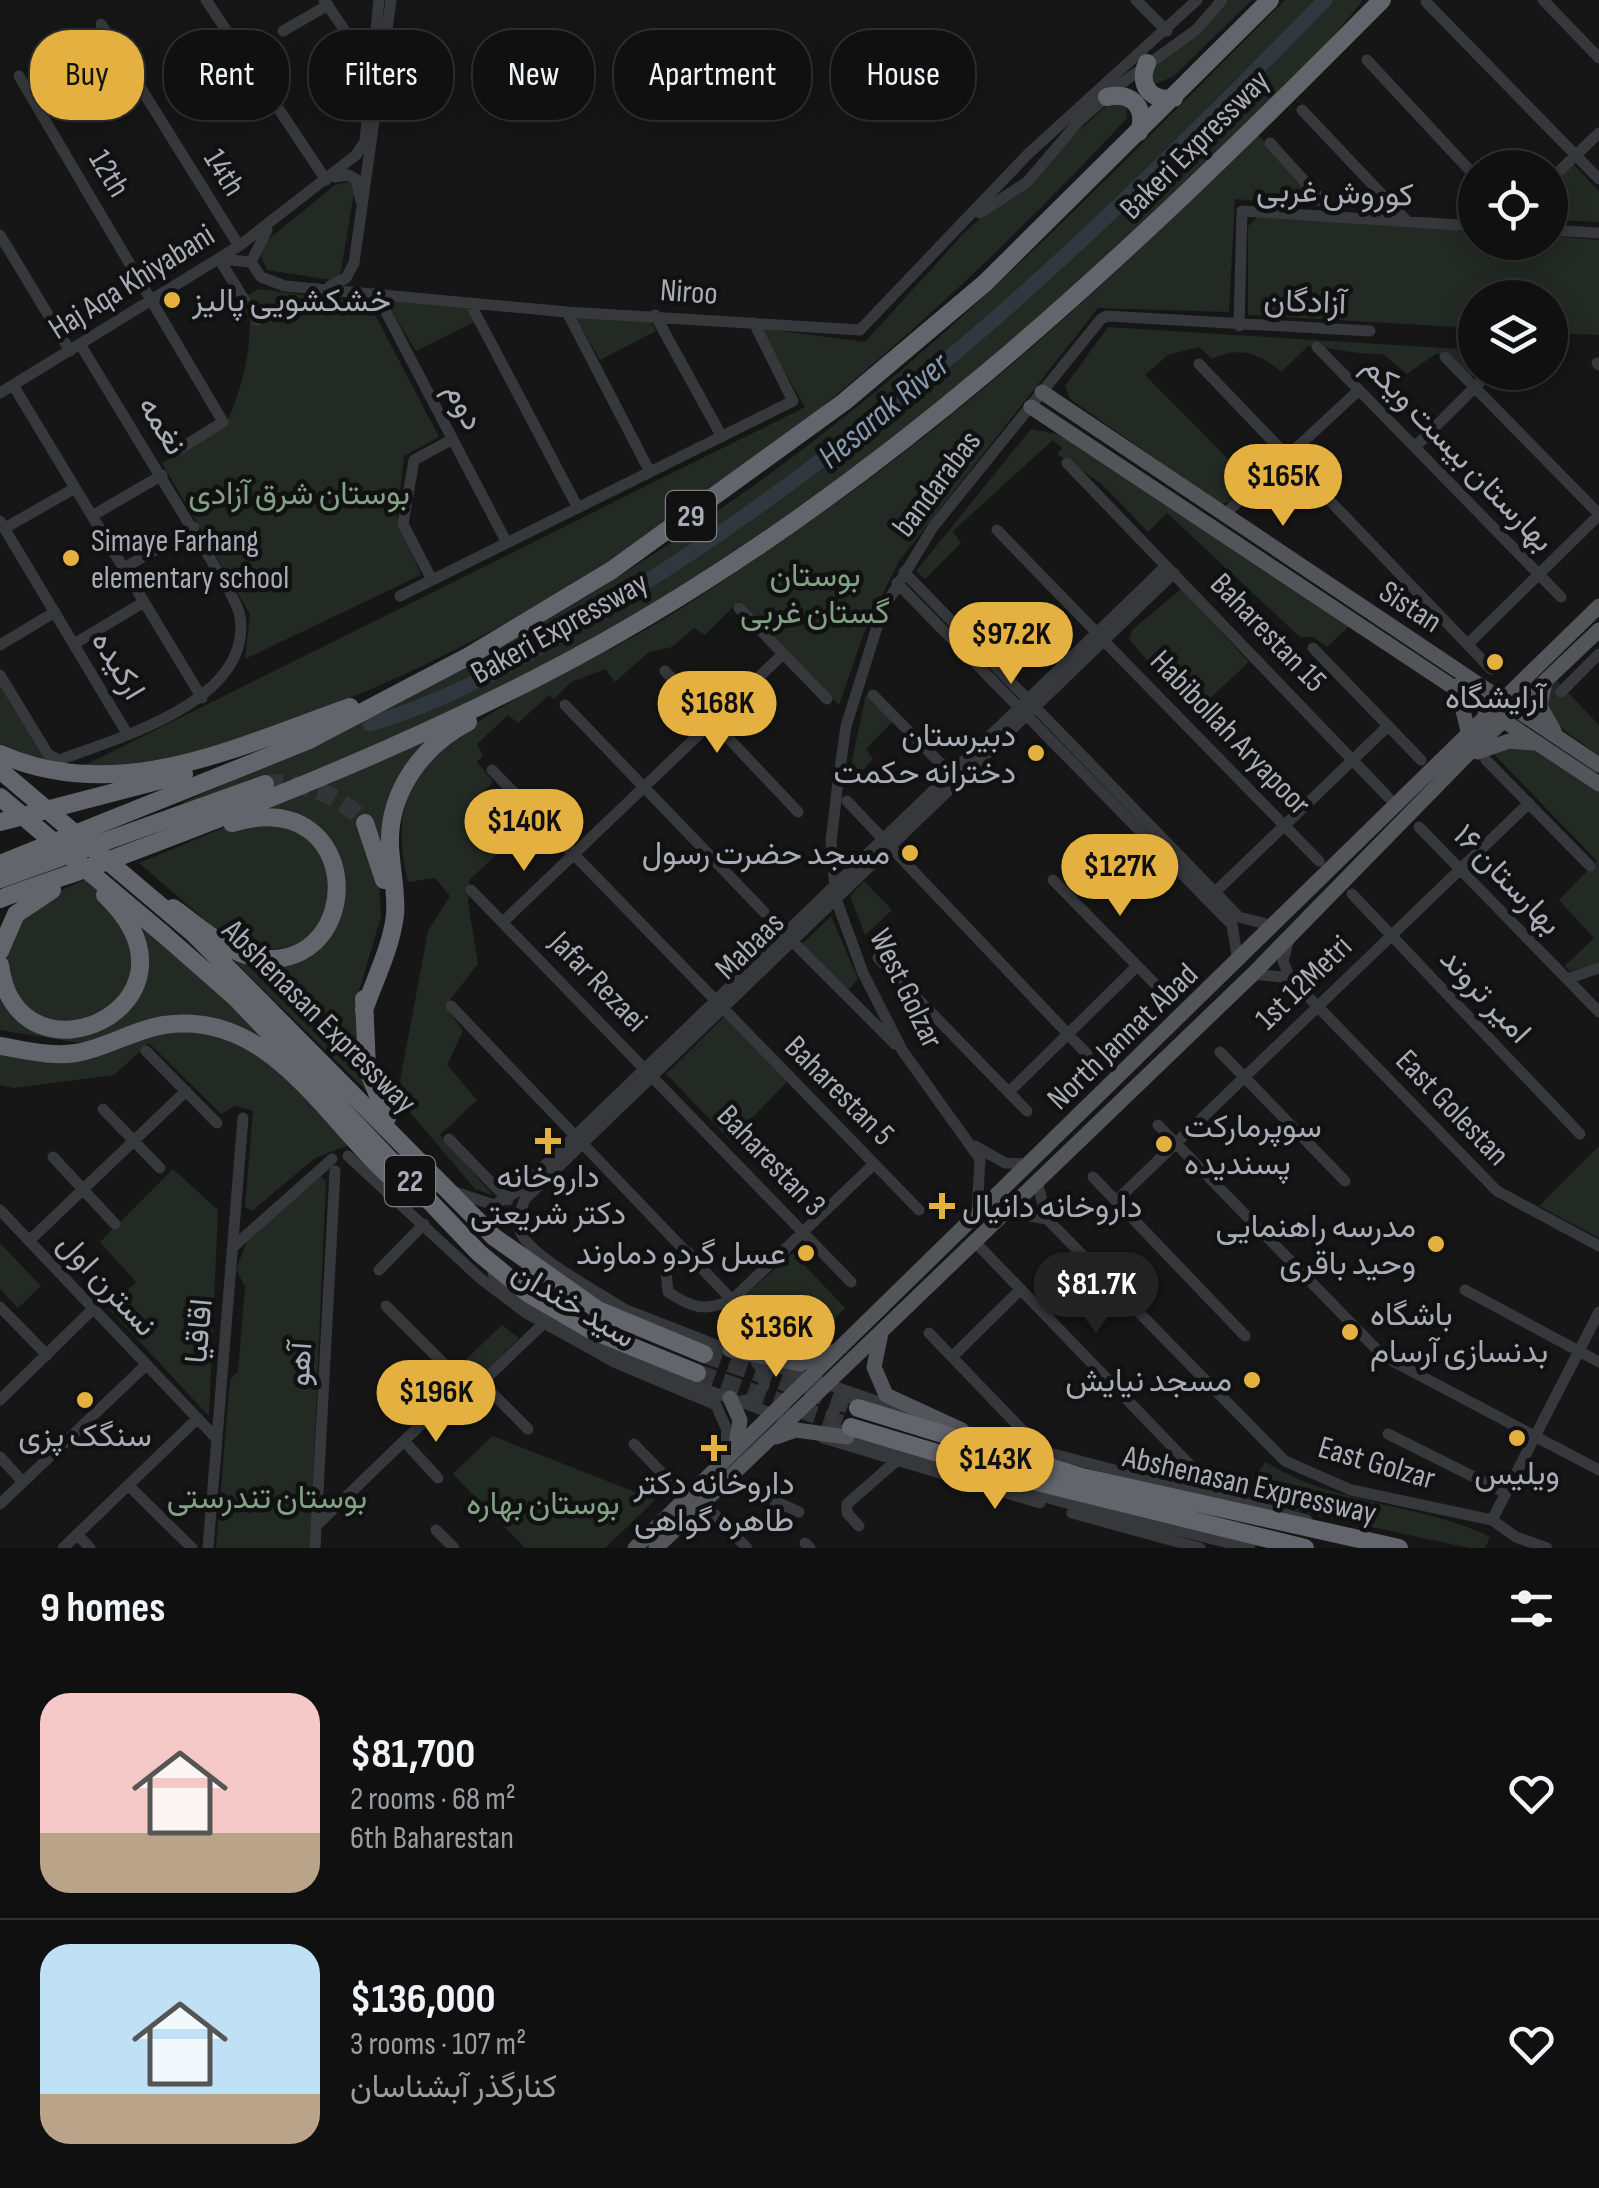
<!DOCTYPE html>
<meta charset="utf-8">
<style>
body{margin:0;font-family:"Sofia Sans Condensed",Vazirmatn,sans-serif;background:#1e1e1f;color:#f1f3f6;height:100vh;display:flex;flex-direction:column;font-size:38px;white-space:nowrap}
*{box-sizing:border-box;margin:0}
p{font-size:32px;color:#9c9d9f}
.icon{flex:none;width:55px;height:55px;fill:none;stroke:currentColor;stroke-width:2;stroke-linecap:round;stroke-linejoin:round}
.map{position:relative;height:1548px;overflow:hidden}
.drawer{display:flex;flex-direction:column;background:#101011;flex:1}
.drawer>*{flex:none}
.guide{position:absolute;left:30px;top:30px;width:1000px;height:90px;display:flex;gap:20px}
.tools{position:absolute;left:1458px;top:150px;display:grid;gap:20px}
.tools a{display:grid;place-items:center;width:110px;height:110px;border-radius:50%;background:#101011;box-shadow:0 5px 25px #0003,0 0 0 2px #303031;font-size:50px}
.price{position:absolute;translate:-50% -85px;padding:0 22px;border-radius:35px;background:#e4b141;color:#111;font-size:32px;line-height:65px;filter:drop-shadow(0 2px 5px #0008)}
.price::after{content:'';position:absolute;left:50%;top:60px;width:30px;height:22px;margin-left:-15px;background:inherit;clip-path:polygon(0 0,100% 0,50% 100%)}
.price.current{background:#222;color:#fff}
ul{padding:0;list-style:none}
li{display:flex;align-items:center;gap:30px;height:250px;padding:0 40px}
li+li{border-top:2px solid #303031}
li span{display:grid;place-items:center;flex:none;width:280px;height:200px;border-radius:30px;color:#555}
li>.icon{margin-inline-start:auto}
span .icon{width:120px;height:120px;fill:#fffc;stroke-width:1}
li b{font-size:42px}
h2{display:flex;justify-content:space-between;align-items:center;height:120px;padding:0 40px;font-size:42px}
.tag{padding:0 35px;border-radius:40px;background:#101011;box-shadow:0 5px 25px #0003,0 0 0 2px #303031;font-size:35px;line-height:90px}
.tag.current{background:#e4b141;color:#111}
.map>svg:first-child{display:block}
.green{fill:#222a23}
.lines{fill:none;stroke-linecap:round;stroke-linejoin:round}
.river{stroke:#30383f;stroke-width:15}
.highway-tunnel{stroke:#333437;stroke-width:18;stroke-dasharray:18 9;stroke-linecap:butt}
.minor{stroke:#37383c;stroke-width:11}
.major{stroke:#53555b;stroke-width:15}
.highway{stroke:#63656d;stroke-width:18}
.highway-bridge{stroke:#63656d;stroke-width:18}
.poi-dot{fill:#e4b141;stroke:#111112;stroke-width:4}
.labels{text-anchor:middle;stroke-width:9;stroke-linejoin:round;paint-order:stroke}
.shield{fill:#111112;stroke:#7b7e85;stroke-width:2.5}
.shield-label{font-size:30px;font-weight:bold;fill:#a8acb6}
.street-label{font-size:32px;fill:#a8acb6;stroke:#111112}
.poi-label{font-size:32px;fill:#a8acb6;stroke:#111112;text-anchor:start}
.park-label{font-size:32px;fill:#81a084;stroke:#111112}
.water-label{font-size:35px;font-style:italic;fill:#8299af;stroke:#111112}
</style>
<div class="map">
<svg width="1599" height="1548" viewBox="0 0 1599 1548">
<rect width="100%" height="100%" fill="#161617"/>
<!-- green -->
<path class="green" d="M 1228,0 L 1252,0 L 1174,76 L 1151,86 L 1151,67 L 1202,30 Z
M 1285,0 L 1363,0 C 1313,65 1247,120 1190,178 C 1007,361 799,526 572,649 C 389,749 194,819 0,894 L 0,886 L 270,788 L 265,774 L 184,805 L 183,802 C 443,692 690,550 905,367 C 1038,253 1160,124 1285,0 Z
M 1113,100 L 1126,103 L 1127,118 C 904,360 606,609 292,720 C 221,745 154,768 79,768 L 805,407 L 760,328 L 865,342 L 964,233 Z
M 1258,135 L 1325,206 L 1235,199 L 1229,312 L 1098,308 L 899,561 L 864,633 L 839,705 L 739,601 L 705,635 L 694,628 L 672,647 L 649,652 L 615,682 L 605,669 L 571,682 L 554,699 L 549,695 L 518,723 L 508,715 L 477,744 L 483,756 L 477,762 L 493,782 L 466,811 L 502,850 L 470,879 L 468,902 L 478,964 L 445,1006 L 463,1031 L 447,1065 L 477,1100 L 440,1135 L 494,1196 L 475,1189 L 408,1110 L 400,1081 L 428,931 L 450,896 L 435,878 L 408,882 C 397,841 398,794 429,761 C 470,716 578,667 635,636 C 687,607 737,571 787,537 C 960,421 1110,281 1258,135 Z
M 1573,164 L 1599,191 L 1599,222 L 1557,220 L 1550,214 L 1550,185 Z
M 350,182 L 355,187 L 340,277 L 331,280 L 267,270 L 260,254 L 265,242 L 335,185 Z
M 1257,217 L 1475,231 L 1475,242 L 1550,242 L 1550,236 L 1599,240 L 1599,335 L 1550,333 L 1550,298 L 1475,298 L 1475,328 L 1248,315 L 1248,226 Z
M 258,289 L 369,303 L 439,437 L 404,456 L 397,518 L 421,575 L 245,659 L 250,614 L 162,463 L 226,424 C 245,382 254,340 248,295 Z
M 384,299 L 467,305 L 474,322 L 416,351 Z
M 575,317 L 651,322 L 656,331 L 600,360 Z
M 1108,327 L 1475,350 L 1475,372 L 1471,376 L 1437,353 L 1407,374 L 1383,354 C 1353,355 1334,347 1308,346 L 1281,372 C 1261,354 1238,345 1212,359 L 1199,347 L 1168,355 L 1145,375 L 1249,480 L 1230,502 L 1220,504 L 1070,399 L 1065,386 Z
M 1031,429 L 1062,435 L 1349,626 L 1327,647 L 1313,637 L 1300,637 L 1167,513 L 1148,532 L 1103,485 L 1057,454 L 1062,448 L 1053,440 L 953,531 L 961,543 L 925,579 L 916,571 Z
M 1181,589 L 1249,662 L 1193,714 L 1129,639 L 1132,630 Z
M 1556,680 L 1599,725 L 1599,756 L 1548,718 L 1546,694 Z
M 0,683 L 52,770 L 0,750 Z
M 866,694 L 894,720 L 866,749 L 873,759 L 846,789 Z
M 454,726 L 402,780 L 388,916 L 384,857 L 377,834 L 381,917 L 359,991 L 356,1021 L 357,1051 L 370,1094 L 214,941 L 260,962 L 331,926 L 329,845 L 250,815 Z
M 1507,743 L 1537,749 L 1599,791 L 1599,963 L 1570,971 L 1565,966 L 1594,938 L 1559,900 L 1597,861 L 1490,750 Z
M 288,823 L 327,855 L 331,912 L 301,946 L 253,951 L 221,934 L 139,863 L 228,826 Z
M 85,880 L 114,906 L 136,949 L 123,1000 L 72,1028 L 26,1010 C 19,994 8,975 4,958 C 0,918 55,892 85,880 Z
M 864,881 L 892,910 L 865,935 L 850,896 Z
M 125,911 L 203,976 L 285,1058 L 219,1025 L 79,1043 L 0,1030 L 0,984 L 5,995 L 70,1035 L 139,987 Z
M 831,916 L 858,979 L 848,990 L 802,944 Z
M 724,1017 L 787,1082 L 730,1140 L 666,1074 Z
M 180,1027 L 258,1048 L 352,1144 L 315,1158 L 252,1211 L 245,1207 L 253,1111 L 235,1106 L 221,1114 L 149,1043 L 114,1075 L 14,1088 L 0,1085 L 0,1049 L 53,1059 Z
M 1599,1146 L 1599,1238 L 1539,1206 Z
M 173,1169 L 218,1210 L 209,1416 L 108,1308 L 136,1282 L 100,1242 Z
M 320,1176 L 326,1181 L 310,1548 L 216,1548 L 230,1379 L 238,1372 L 245,1287 L 236,1269 L 247,1242 Z
M 0,1243 L 41,1286 L 18,1308 L 0,1289 Z
M 793,1253 L 845,1308 L 801,1355 L 791,1358 L 720,1334 L 736,1303 Z
M 502,1325 L 519,1338 L 483,1374 L 460,1365 Z
M 492,1436 L 493,1436 L 655,1500 L 605,1548 L 525,1548 L 453,1474 Z
M 1266,1462 C 1337,1507 1416,1501 1490,1537 L 1485,1548 L 1469,1548 L 1236,1498 Z"/>
<g class="lines">
<!-- river -->
<path class="river" d="M 370,724 C 463,697 550,642 632,591 C 898,424 1107,225 1325,0"/>
<!-- highway-tunnel -->
<path class="highway-tunnel" d="M 265,784 C 303,781 340,794 365,823
M 704,1354 L 858,1408
M 697,1373 L 848,1426"/>
<!-- minor -->
<path class="minor" d="M 206,0 L 326,180
M 324,0 L 373,72
M 1136,0 L 1167,31
M 1543,0 L 1599,58
M 1426,2 L 1599,179
M 101,24 L 239,246
M 283,31 L 328,5
M 1367,60 L 1475,176
M 19,76 L 223,422 L 178,450
M 1302,110 L 1407,221
M 1270,143 L 1337,217
M 334,177 L 348,175 L 356,179 L 361,201
M 1550,180 L 1599,133
M 980,213 L 1027,182 L 1080,120 L 1126,80 L 1196,30 L 1222,0
M 1550,230 L 1599,233
M 0,235 L 70,351
M 251,262 L 261,277 L 285,286 L 567,312 L 860,330 L 1028,154 L 1197,0
M 251,262 L 219,259 L 257,320
M 251,262 L 267,230
M 330,286 L 346,278 L 354,263 L 391,0
M 376,293 L 507,543
M 470,303 L 578,508
M 567,312 L 650,472
M 655,315 L 722,437
M 1239,326 L 1242,211 L 1475,226
M 1317,347 L 1561,597
M 1445,357 L 1599,514
M 1597,363 L 1599,365
M 1199,364 L 1491,669
M 13,385 L 202,698
M 0,393 L 239,246 L 356,155 L 365,141 L 379,0
M 1415,447 L 1490,372
M 1067,463 L 1388,797
M 92,516 L 162,475
M 1223,516 L 1359,390
M 0,521 L 128,735
M 5,528 L 75,488
M 997,530 L 1097,633
M 124,568 L 194,527
M 904,572 L 1239,917 L 1274,926
M 432,580 L 403,524 L 414,460 L 451,440
M 897,583 L 1232,925 L 1238,961
M 400,596 L 793,401 L 754,323
M 739,608 L 827,699
M 1104,641 L 1319,861
M 74,644 L 144,602
M 1468,644 L 1599,515
M 0,645 L 55,612
M 1313,648 L 1421,760
M 665,671 L 798,812
M 0,675 L 48,754 L 59,760 C 118,738 253,701 240,617 C 239,608 232,597 228,588 L 80,344
M 1561,692 L 1599,654
M 873,695 L 951,774
M 565,705 L 764,912
M 1486,760 L 1590,866
M 492,770 L 919,1210
M 847,801 L 1087,1054
M 1419,827 L 1599,1012
M 1053,880 L 1158,987
M 471,890 L 851,1282
M 1352,894 L 1580,1134
M 1211,896 L 1388,726
M 503,922 L 783,654
M 788,937 L 895,1044
M 1289,938 L 1283,961 L 1290,978 L 1497,1191 L 1599,1246
M 878,958 L 1027,1111
M 1253,974 L 1290,978
M 1567,979 L 1599,968
M 451,1006 L 732,1300
M 146,1051 L 217,1123
M 1220,1052 L 1345,1181
M 1009,1092 L 1137,966
M 103,1109 L 160,1168
M 1158,1125 L 1383,1356 L 1599,1470
M 449,1139 L 508,1200
M 975,1146 L 1005,1163 L 1031,1164
M 348,1156 L 481,1279 L 526,1313 L 616,1363 L 716,1405 L 727,1430 L 715,1465
M 53,1157 L 115,1224
M 1093,1177 L 1245,1336
M 1037,1182 L 1047,1219 L 1285,1461 L 1351,1490 L 1492,1520 L 1516,1537 L 1547,1548
M 455,1192 L 494,1205 L 518,1191 L 1166,566
M 1116,1201 L 1529,803
M 0,1210 L 217,1439
M 977,1212 L 980,1159 L 902,1050 L 863,973 L 836,899 L 831,842 L 837,790 L 846,726 L 882,611 L 933,527 L 1101,319 L 1107,316 L 1370,331
M 1006,1212 L 1047,1219
M 29,1241 L 186,1091
M 975,1242 L 1218,1494
M 233,1247 L 332,1159
M 689,1253 L 666,1272 L 668,1292 C 692,1308 705,1312 732,1300 L 874,1164
M 379,1270 L 424,1224
M 493,1274 C 566,1349 683,1380 779,1416
M 1465,1290 L 1599,1362
M 386,1306 L 472,1392
M 0,1307 L 47,1355
M 619,1307 L 737,1353
M 624,1309 C 600,1293 529,1256 520,1231 C 516,1220 521,1209 525,1199 L 1174,573
M 929,1333 L 1028,1436
M 952,1357 L 1021,1289
M 763,1362 L 911,1413
M 482,1383 L 528,1429
M 0,1400 L 93,1309
M 742,1401 L 753,1399 L 764,1386 L 763,1371 L 756,1362
M 450,1413 L 543,1324
M 957,1429 L 1307,1520
M 839,1434 L 1066,1503 L 1250,1548
M 846,1434 L 836,1428 L 831,1414 L 844,1398 L 858,1397
M 1388,1434 L 1506,1493
M 823,1438 L 1040,1503
M 404,1441 L 438,1478
M 634,1444 L 686,1498
M 0,1457 L 23,1482
M 726,1479 L 799,1512
M 128,1485 L 192,1548
M 0,1504 L 146,1365
M 1072,1513 L 1200,1548
M 714,1514 L 747,1548
M 1492,1520 L 1599,1312
M 317,1525 L 439,1407
M 859,1526 L 847,1513 L 847,1504 L 895,1462
M 436,1530 L 454,1548
M 77,1534 L 90,1548
M 805,1543 L 810,1548
M 63,1548 L 197,1419
M 208,1548 L 243,1118
M 315,1548 L 335,1171"/>
<!-- major -->
<path class="major" d="M 1042,392 L 1599,765
M 1031,407 L 1599,784
M 1545,683 L 1540,706 L 1554,731
M 1457,686 L 1468,731
M 1478,752 L 1509,741 L 1533,743
M 881,1333 L 874,1367 L 886,1395 L 962,1430
M 730,1350 L 800,1364 L 831,1352
M 730,1398 L 740,1420 L 736,1445
M 776,1437 L 796,1430 L 847,1437
M 635,1548 L 1599,606
M 656,1548 L 1253,974 L 1465,757 L 1599,630"/>
<!-- highway -->
<path class="highway" d="M 1147,63 C 1137,85 1151,102 1174,98
M 1107,97 C 1132,91 1147,108 1139,132
M 0,754 C 118,806 237,747 350,707
M 0,822 L 184,774
M 365,823 L 384,880
M 0,864 L 307,741 L 469,656 L 612,570 L 844,402 L 985,283 L 1270,0
M 0,879 L 265,784
M 0,899 C 42,883 85,870 126,854 C 267,801 409,744 542,675 C 867,508 1127,257 1382,0
M 173,908 C 198,925 226,953 258,958 C 367,973 367,783 232,823
M 162,933 L 236,998 L 479,1253 L 529,1294 L 591,1330 L 697,1373
M 194,934 L 494,1237 L 598,1310 L 704,1354
M 0,951 L 16,914 L 52,890
M 0,965 C 17,1096 220,1005 105,895
M 364,999 L 367,1068 L 387,1118
M 364,1010 C 375,979 391,948 395,915 C 397,892 391,869 390,846 C 388,792 422,746 468,722
M 0,1046 C 25,1050 51,1057 76,1053 C 106,1048 133,1030 164,1025 C 273,1008 329,1127 401,1186
M 858,1408 L 1082,1477 L 1399,1548
M 851,1427 L 1021,1478 L 1305,1548"/>
<!-- highway-bridge -->
<path class="highway-bridge" d="M 0,770 L 194,934
M 0,797 L 162,933"/>
</g>
<!-- markers -->
<g class="poi-dot">
<circle cx="172" cy="300" r="10"/>
<circle cx="71" cy="558" r="10"/>
<circle cx="1495" cy="662" r="10"/>
<circle cx="1036" cy="753" r="10"/>
<circle cx="910" cy="853" r="10"/>
<path d="M543 1126h10v10h10v10h-10v10h-10v-10h-10v-10h10z"/>
<circle cx="1164" cy="1144" r="10"/>
<path d="M937 1191h10v10h10v10h-10v10h-10v-10h-10v-10h10z"/>
<circle cx="1436" cy="1244" r="10"/>
<circle cx="806" cy="1253" r="10"/>
<circle cx="1350" cy="1332" r="10"/>
<circle cx="1252" cy="1380" r="10"/>
<circle cx="85" cy="1400" r="10"/>
<circle cx="1517" cy="1438" r="10"/>
<path d="M709 1433h10v10h10v10h-10v10h-10v-10h-10v-10h10z"/>
</g>
<g class="labels">
<!-- shield labels -->
<g class="shield">
<rect x="666" y="491" width="50" height="50" rx="8"/>
<rect x="385" y="1156" width="50" height="50" rx="8"/>
</g>
<g class="shield-label">
<text x="691" y="526">29</text>
<text x="410" y="1191">22</text>
</g>
<!-- street labels -->
<g class="street-label">
<text transform="translate(1194 144) rotate(-45)" y="11">Bakeri Expressway</text>
<text transform="translate(225 172) rotate(58)" y="11">14th</text>
<text transform="translate(110 173) rotate(59)" y="11">12th</text>
<text transform="translate(1335 192) rotate(2)" y="11">کوروش غربی</text>
<text transform="translate(131 281) rotate(-32)" y="11">Haj Aqa Khiyabani</text>
<text transform="translate(689 291) rotate(4)" y="11">Niroo</text>
<text transform="translate(1305 301) rotate(2)" y="11">آزادگان</text>
<text transform="translate(465 406) rotate(63)" y="11">دوم</text>
<text transform="translate(163 425) rotate(58)" y="11">نغمه</text>
<text transform="translate(1459 453) rotate(46)" y="11">بهارستان بیست ویکم</text>
<text transform="translate(936 483) rotate(-53)" y="11">bandarabas</text>
<text transform="translate(1411 606) rotate(33)" y="11">Sistan</text>
<text transform="translate(559 627) rotate(-29)" y="11">Bakeri Expressway</text>
<text transform="translate(1269 632) rotate(46)" y="11">Baharestan 15</text>
<text transform="translate(119 665) rotate(59)" y="11">ارکیده</text>
<text transform="translate(1231 732) rotate(46)" y="11">Habibollah Aryapoor</text>
<text transform="translate(1508 879) rotate(46)" y="11">بهارستان ۱۶</text>
<text transform="translate(749 945) rotate(-44)" y="11">Mabaas</text>
<text transform="translate(599 981) rotate(46)" y="11">Jafar Rezaei</text>
<text transform="translate(1303 982) rotate(-44)" y="11">1st 12Metri</text>
<text transform="translate(907 988) rotate(64)" y="11">West Golzar</text>
<text transform="translate(1486 995) rotate(47)" y="11">امیر تروند</text>
<text transform="translate(320 1016) rotate(45)" y="11">Abshenasan Expressway</text>
<text transform="translate(1122 1036) rotate(-44)" y="11">North Jannat Abad</text>
<text transform="translate(840 1090) rotate(45)" y="11">Baharestan 5</text>
<text transform="translate(1453 1107) rotate(46)" y="11">East Golestan</text>
<text transform="translate(772 1160) rotate(46)" y="11">Baharestan 3</text>
<text transform="translate(108 1284) rotate(47)" y="11">نسترن اول</text>
<text transform="translate(574 1304) rotate(31)" y="11">سید خندان</text>
<text transform="translate(198 1331) rotate(-85)" y="11">اقاقیا</text>
<text transform="translate(299 1364) rotate(-86)" y="11">آهو</text>
<text transform="translate(1377 1462) rotate(16)" y="11">East Golzar</text>
<text transform="translate(1250 1484) rotate(13)" y="11">Abshenasan Expressway</text>
</g>
<!-- poi labels -->
<g class="poi-label">
<text x="192" y="311">خشکشویی پالیز</text>
<text x="91" y="551">Simaye Farhang<tspan x="91" dy="37">elementary school</tspan></text>
<text x="1495" y="708" text-anchor="middle">آرایشگاه</text>
<text x="1016" y="746" text-anchor="end">دبیرستان<tspan x="1016" dy="37">دخترانه حکمت</tspan></text>
<text x="890" y="864" text-anchor="end">مسجد حضرت رسول</text>
<text x="1184" y="1137">سوپرمارکت<tspan x="1184" dy="37">پسندیده</tspan></text>
<text x="548" y="1187" text-anchor="middle">داروخانه<tspan x="548" dy="37">دکتر شریعتی</tspan></text>
<text x="962" y="1217">داروخانه دانیال</text>
<text x="1416" y="1237" text-anchor="end">مدرسه راهنمایی<tspan x="1416" dy="37">وحید باقری</tspan></text>
<text x="786" y="1264" text-anchor="end">عسل گردو دماوند</text>
<text x="1370" y="1325">باشگاه<tspan x="1370" dy="37">بدنسازی آرسام</tspan></text>
<text x="1232" y="1391" text-anchor="end">مسجد نیایش</text>
<text x="85" y="1446" text-anchor="middle">سنگک پزی</text>
<text x="1517" y="1484" text-anchor="middle">ویلیس</text>
<text x="714" y="1494" text-anchor="middle">داروخانه دکتر<tspan x="714" dy="37">طاهره گواهی</tspan></text>
</g>
<!-- park labels -->
<g class="park-label">
<text x="299" y="504">بوستان شرق آزادی</text>
<text x="815" y="586">بوستان<tspan x="815" dy="37">گستان غربی</tspan></text>
<text x="267" y="1508">بوستان تندرستی</text>
<text x="543" y="1514">بوستان بهاره</text>
</g>
<!-- water labels -->
<g class="water-label">
<text transform="translate(883 410) rotate(-40)" y="12">Hesarak River</text>
</g>
</g>
</svg>
<div class="tools">
<a><svg class="icon" aria-label="locate" viewBox="0 0 24 24"><circle cx="12" cy="12" r="6"/><path d="M12 2v4M12 18v4M2 12h4M18 12h4"/></svg></a>
<a><svg class="icon" aria-label="layers" viewBox="0 0 24 24"><path d="M12 4l9 5-9 5-9-5zM3 14l9 5 9-5"/></svg></a>
</div>
<b class="price" style="left:1283px;top:529px">$165K</b>
<b class="price" style="left:1011px;top:687px">$97.2K</b>
<b class="price" style="left:717px;top:756px">$168K</b>
<b class="price" style="left:524px;top:874px">$140K</b>
<b class="price" style="left:1120px;top:919px">$127K</b>
<b class="price current" style="left:1096px;top:1337px">$81.7K</b>
<b class="price" style="left:776px;top:1380px">$136K</b>
<b class="price" style="left:436px;top:1445px">$196K</b>
<b class="price" style="left:995px;top:1512px">$143K</b>
<div class="guide">
<a class="tag current">Buy</a>
<a class="tag">Rent</a>
<a class="tag">Filters</a>
<a class="tag">New</a>
<a class="tag">Apartment</a>
<a class="tag">House</a>
</div>
</div>
<section class="drawer">
<h2>9 homes<svg class="icon" aria-label="filters" viewBox="0 0 24 24"><path d="M4 7h16M4 17h16"/><circle cx="9" cy="7" r="2"/><circle cx="15" cy="17" r="2"/></svg></h2>
<ul>
<li><span style="background:linear-gradient(#f6c9c9 70%,#b9a48a 0)"><svg class="icon" aria-label="home" viewBox="0 0 24 24"><path d="M3 11l9-7 9 7M6 9v11h12V9"/></svg></span><div><b>$81,700</b><p>2 rooms · 68 m²</p><p>6th Baharestan</p></div><svg class="icon" aria-label="heart" viewBox="0 0 24 24"><path d="M12 20l-8-8c-3-5 5-10 8-4 3-6 11-1 8 4z"/></svg></li>
<li><span style="background:linear-gradient(#bfe0f5 75%,#b9a48a 0)"><svg class="icon" aria-label="home" viewBox="0 0 24 24"><path d="M3 11l9-7 9 7M6 9v11h12V9"/></svg></span><div><b>$136,000</b><p>3 rooms · 107 m²</p><p>کنارگذر آبشناسان</p></div><svg class="icon" aria-label="heart" viewBox="0 0 24 24"><path d="M12 20l-8-8c-3-5 5-10 8-4 3-6 11-1 8 4z"/></svg></li>
</ul>
</section>
